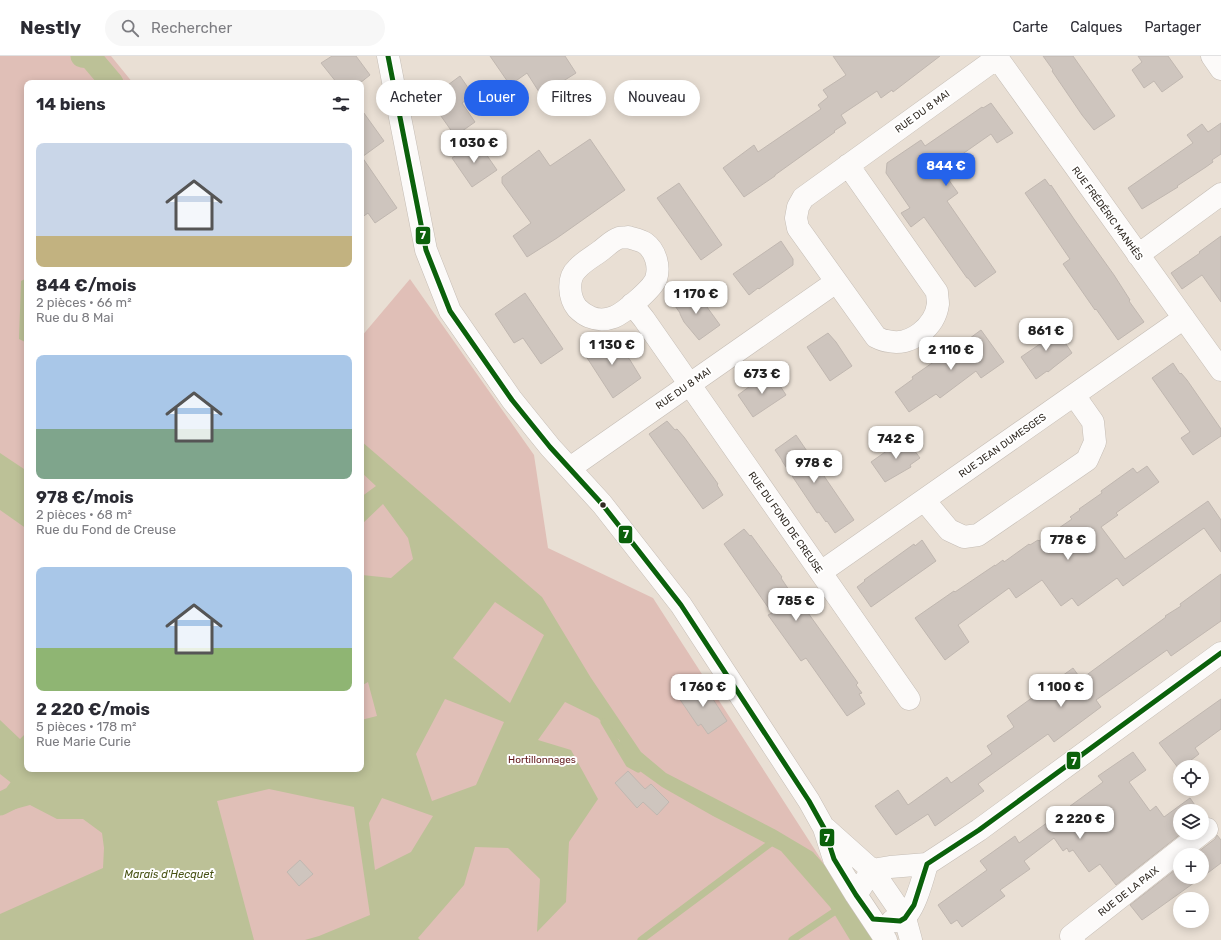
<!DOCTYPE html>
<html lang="fr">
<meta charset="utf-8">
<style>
body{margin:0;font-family:Rubik,sans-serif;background:#f7f7f7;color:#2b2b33;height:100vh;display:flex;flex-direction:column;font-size:15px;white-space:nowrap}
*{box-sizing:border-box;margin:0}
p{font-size:13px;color:#7c7c81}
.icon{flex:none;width:22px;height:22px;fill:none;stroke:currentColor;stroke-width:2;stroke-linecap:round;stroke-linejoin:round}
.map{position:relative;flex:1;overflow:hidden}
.drawer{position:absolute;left:24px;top:24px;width:340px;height:692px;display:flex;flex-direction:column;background:#fff;border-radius:8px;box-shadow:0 2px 10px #0003}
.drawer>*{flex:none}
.hud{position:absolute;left:376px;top:24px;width:380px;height:36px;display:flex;gap:8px}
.buttons{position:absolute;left:1173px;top:704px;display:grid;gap:8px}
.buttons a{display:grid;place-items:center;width:36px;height:36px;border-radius:50%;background:#fff;box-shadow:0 2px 10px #0003;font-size:20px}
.price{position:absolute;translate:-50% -34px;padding:0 9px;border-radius:8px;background:#fff;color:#222;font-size:13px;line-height:26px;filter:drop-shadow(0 1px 2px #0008)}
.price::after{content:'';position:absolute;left:50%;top:24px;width:12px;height:9px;margin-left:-6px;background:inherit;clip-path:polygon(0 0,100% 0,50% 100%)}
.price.active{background:#2563eb;color:#fff}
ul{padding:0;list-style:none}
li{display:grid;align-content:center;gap:8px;height:212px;padding:0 12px}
li span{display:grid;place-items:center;height:124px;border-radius:8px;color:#555}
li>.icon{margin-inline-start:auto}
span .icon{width:72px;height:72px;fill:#fffc;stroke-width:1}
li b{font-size:17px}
h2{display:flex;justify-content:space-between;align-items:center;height:48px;padding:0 12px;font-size:17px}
.tag{padding:0 14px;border-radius:18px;background:#fff;box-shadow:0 2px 10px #0003;font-size:14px;line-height:36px}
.tag.active{background:#2563eb;color:#fff}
header{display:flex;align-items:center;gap:24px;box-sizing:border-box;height:56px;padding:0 20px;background:#fff;border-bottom:1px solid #e1e1e2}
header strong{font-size:19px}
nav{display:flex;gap:22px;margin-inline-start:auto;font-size:14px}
.search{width:280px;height:36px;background:#f7f7f7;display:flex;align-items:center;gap:10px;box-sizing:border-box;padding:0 14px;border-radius:22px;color:#7c7c81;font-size:15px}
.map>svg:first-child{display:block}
.green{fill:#e0bfb7}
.water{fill:#bcc197;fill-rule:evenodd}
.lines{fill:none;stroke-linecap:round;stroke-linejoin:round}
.stream{stroke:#bcc197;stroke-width:7}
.canal{stroke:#bcc197;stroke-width:23}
.building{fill:#cec5be;stroke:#c0b7b0}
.minor-casing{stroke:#c5bdb5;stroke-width:23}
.minor{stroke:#fcfaf9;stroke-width:22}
.bus-1-casing{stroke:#fff;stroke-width:8}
.bus-1{stroke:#0b610b;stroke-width:5}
.bus-dot{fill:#312a23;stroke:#fff;stroke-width:1.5}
.labels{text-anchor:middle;stroke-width:4;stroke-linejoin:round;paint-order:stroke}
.street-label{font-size:10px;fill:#312a23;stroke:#fff}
.park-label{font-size:10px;fill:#601719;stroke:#fff}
.water-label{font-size:11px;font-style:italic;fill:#475113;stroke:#fff}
.line-badge{stroke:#fff;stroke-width:1.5}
.badge-label{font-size:11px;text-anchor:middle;font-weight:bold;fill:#fff}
</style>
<header>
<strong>Nestly</strong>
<div class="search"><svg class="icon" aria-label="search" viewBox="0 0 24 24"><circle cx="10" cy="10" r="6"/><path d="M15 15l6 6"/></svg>Rechercher</div>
<nav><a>Carte</a><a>Calques</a><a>Partager</a></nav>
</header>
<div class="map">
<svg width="1221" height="884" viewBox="0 0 1221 884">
<rect width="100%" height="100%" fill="#e9dfd4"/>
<!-- green -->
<path class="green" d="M 0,0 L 111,0 L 133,27 L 27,27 L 27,713 L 361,713 L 361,281 L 410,223 L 534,399 L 548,492 L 653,542 L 873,884 L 0,884 Z"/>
<!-- water -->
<path class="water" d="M 27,222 L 27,287 L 19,283 L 21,225 Z
M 361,385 L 542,541 L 591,622 L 641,696 L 666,717 L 776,774 L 813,796 L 829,814 L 873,884 L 850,884 L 830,851 L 781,795 L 713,760 L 662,731 L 630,708 L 620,691 L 620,685 L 598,662 L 565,646 L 538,684 L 571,694 L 598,743 L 569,786 L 566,846 L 537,876 L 540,823 L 508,792 L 475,791 L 464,829 L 418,882 L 420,884 L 305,884 L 319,880 L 370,859 L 354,751 L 269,733 L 217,745 L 254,884 L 0,884 L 0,858 L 103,812 L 104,792 L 102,777 L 83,763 L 57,763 L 30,749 L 8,755 L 0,759 L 0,749 L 11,744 L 23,736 L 0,718 L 0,664 L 20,683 L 27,676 L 27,713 L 361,713 L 361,664 L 377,660 L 368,626 L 361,630 L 361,517 L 362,519 L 391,522 L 413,503 L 408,482 L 383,448 L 361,469 L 361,441 L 376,430 L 361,416 ZM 495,546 L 544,579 L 510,647 L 453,602 ZM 445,643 L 504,666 L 476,729 L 432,745 L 416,698 ZM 382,742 L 433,760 L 411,796 L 375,814 L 369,767 Z
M 0,397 L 27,415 L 27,473 L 0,454 Z"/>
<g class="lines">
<!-- stream -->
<path class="stream" d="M 604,666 L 629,708 L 638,713
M 641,884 L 775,784
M 792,884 L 834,856"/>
<!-- canal -->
<path class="canal" d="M 82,0 L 90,1 L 112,27
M 0,748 L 14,741 L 35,713"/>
</g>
<!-- building -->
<path class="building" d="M 332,0 L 356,0 L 370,19 L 360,27 L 337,27 L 321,7 Z
M 490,0 L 565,0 L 576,17 L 541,39 L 527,17 L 510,29 Z
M 833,0 L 940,0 L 893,36 L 892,34 L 881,42 L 877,35 L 841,59 L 846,67 L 834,75 L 835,76 L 775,119 L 775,120 L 744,141 L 723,112 L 754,89 L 758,96 L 821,53 L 818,49 L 828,41 L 823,34 L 846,19 Z
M 1043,0 L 1073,0 L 1115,60 L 1094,74 L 1082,59 L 1052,15 L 1053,14 Z
M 1138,0 L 1168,0 L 1183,21 L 1162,36 L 1154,25 L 1144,32 L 1132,14 L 1142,6 Z
M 460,20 L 473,39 L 462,47 L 475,66 L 455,80 L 429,43 Z
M 991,47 L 1013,77 L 997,87 L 991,78 L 941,113 L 958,137 L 947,145 L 996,216 L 975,231 L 968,222 L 967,222 L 924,161 L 911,171 L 901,157 L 910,152 L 886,117 L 887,107 L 921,84 L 925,90 L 982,51 L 983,52 Z
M 361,53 L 384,85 L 362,101 L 397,152 L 375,167 L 368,157 L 361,162 Z
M 1221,67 L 1221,98 L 1212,104 L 1213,106 L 1206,111 L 1177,130 L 1178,131 L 1142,153 L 1128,132 L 1193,87 L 1187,79 L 1202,68 L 1208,76 Z
M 590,83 L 625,134 L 557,182 L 527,201 L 513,180 L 531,167 L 502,127 L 502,121 L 539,94 L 550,110 Z
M 477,85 L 497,114 L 472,131 L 452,102 Z
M 1045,123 L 1050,130 L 1051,129 L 1074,163 L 1114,219 L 1130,244 L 1129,245 L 1144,266 L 1118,284 L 1096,253 L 1095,254 L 1063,208 L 1070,203 L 1025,137 Z
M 679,127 L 722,189 L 701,204 L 657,142 Z
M 1221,180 L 1221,246 L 1202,219 L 1182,233 L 1171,217 L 1200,197 L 1199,196 Z
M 781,185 L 793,203 L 793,209 L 759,233 L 758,232 L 749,239 L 733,218 Z
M 694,233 L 720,269 L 699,284 L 684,266 L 680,258 L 680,257 L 673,247 Z
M 525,237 L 563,293 L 541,308 L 523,282 L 514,287 L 495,258 Z
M 1049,268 L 1056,277 L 1058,276 L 1072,297 L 1054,311 L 1048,316 L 1047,315 L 1036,323 L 1021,301 L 1040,288 L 1033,279 Z
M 981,274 L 1004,306 L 981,322 L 976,315 L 940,342 L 936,338 L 909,356 L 895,336 L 913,323 L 912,321 L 961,287 L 962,288 Z
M 828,277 L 836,286 L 852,310 L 830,325 L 807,291 Z
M 603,280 L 611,293 L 618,288 L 630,304 L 641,322 L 613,342 L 582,294 Z
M 1173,307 L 1180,318 L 1181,317 L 1187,324 L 1221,373 L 1221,380 L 1193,399 L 1181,382 L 1190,376 L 1152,322 Z
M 771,316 L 786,339 L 753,361 L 738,339 L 761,322 L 762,323 Z
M 667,365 L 675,374 L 677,373 L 684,381 L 713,421 L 718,428 L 717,429 L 723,439 L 703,453 L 649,378 Z
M 796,379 L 854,464 L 835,477 L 827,465 L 826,466 L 819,456 L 817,457 L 782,405 L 782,404 L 775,394 Z
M 905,382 L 920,402 L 910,409 L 911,411 L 885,426 L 871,406 Z
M 1147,410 L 1159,426 L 1116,457 L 1118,459 L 1101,471 L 1125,503 L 1208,445 L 1221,464 L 1221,496 L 1204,472 L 1123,530 L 1117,522 L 1078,550 L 1072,542 L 1061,550 L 1042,524 L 1016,542 L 1009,532 L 958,569 L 969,586 L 945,604 L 915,562 L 954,535 L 955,536 L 995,509 L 995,510 L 1003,504 L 1004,506 L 1029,488 L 1030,489 L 1038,484 L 1039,485 L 1056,474 L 1072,463 L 1070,461 L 1080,454 L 1079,453 L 1102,437 L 1101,435 L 1133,412 L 1137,417 Z
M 744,473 L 750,480 L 751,479 L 782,521 L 781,522 L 799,549 L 801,547 L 858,627 L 856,629 L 862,637 L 859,638 L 865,648 L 847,660 L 806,602 L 801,605 L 768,559 L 772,557 L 724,488 Z
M 922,484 L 936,505 L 871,551 L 857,531 L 865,525 L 864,524 L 914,488 L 915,490 Z
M 1221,518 L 1221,565 L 1171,600 L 1167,594 L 1096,644 L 1101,651 L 1054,686 L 1048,678 L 978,728 L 984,735 L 935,770 L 928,758 L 896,779 L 875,750 L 898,734 L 908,749 L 947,721 L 951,727 L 992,698 L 987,690 L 1014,671 L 1007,660 L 1073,612 L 1081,623 L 1166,561 L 1165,560 L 1181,550 L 1180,548 Z
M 702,626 L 727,665 L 708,678 L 701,668 L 698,670 L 679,642 Z
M 1221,643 L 1221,673 L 1195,692 L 1199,698 L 1182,711 L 1180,711 L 1179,713 L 1159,687 Z
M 1133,696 L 1146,714 L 1129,726 L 1150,755 L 1156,750 L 1164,761 L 1190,742 L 1199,755 L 1180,755 L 1180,777 L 1182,777 L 1116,829 L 1100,808 L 1089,816 L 1073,794 L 1069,796 L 1067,792 L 1063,795 L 1054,782 L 1024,805 L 1030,813 L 1000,834 L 1005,840 L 962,871 L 957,864 L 951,868 L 938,849 L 987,814 L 980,805 L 1015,780 L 1019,787 L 1062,756 L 1103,726 L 1098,720 Z
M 628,715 L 645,733 L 651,728 L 669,746 L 657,759 L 643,746 L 637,752 L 615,727 Z
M 1217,779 L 1221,784 L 1221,807 L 1205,819 L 1142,864 L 1130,849 L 1180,810 L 1180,821 L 1202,821 L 1202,799 L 1194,799 L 1215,783 Z
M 300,804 L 313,818 L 299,830 L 287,816 Z"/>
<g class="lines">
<!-- minor casing -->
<g class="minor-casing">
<path id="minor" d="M 388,0 L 426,194 L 450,255 L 512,344 L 550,391 L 602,448 L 681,549 L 809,745 L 824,772 L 834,803 L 856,839 L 886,884
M 996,0 L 1221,314
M 1212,0 L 1221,13
M 848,109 L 937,236 C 937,240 938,244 938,248 C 935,271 910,291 888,285 C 884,285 880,283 876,281 L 798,172 L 796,162 L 798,151 L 803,142 L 997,2
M 628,181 C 634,183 640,184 645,187 C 656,195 660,211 656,223 C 652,233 624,257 614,261 C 606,264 597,264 590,261 C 585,259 581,256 577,252 C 569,242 567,222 577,213 C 583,206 592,201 599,196 C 605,192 612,184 619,182 C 622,181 625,182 628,181 Z
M 1138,199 L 1221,138
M 632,248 L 644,263 L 909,643
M 570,412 L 836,226
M 924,444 L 949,474 L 964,481 L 978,479 L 1087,404 L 1095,386 L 1093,366 L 1074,339
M 821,516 L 1184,262
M 825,772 L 872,814 L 905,862 L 911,884
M 856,839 L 872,814 L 890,811 L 927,808 L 979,774 L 1221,597
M 892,865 C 895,865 898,866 901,864 C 914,858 923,822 927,808
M 1074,884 L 1071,880 L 1207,773"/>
</g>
<!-- minor -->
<use href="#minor" class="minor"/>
<!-- bus-1 casing -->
<g class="bus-1-casing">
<path id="bus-1" d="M 388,0 L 426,194 L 450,255 L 512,344 L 550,391 L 602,448 L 681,549 L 809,745 L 824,772 L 834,803 L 856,839 L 873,863 L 900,865 L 905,862 L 914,849 L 927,808 L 979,774 L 1221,597"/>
</g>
<!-- bus-1 -->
<use href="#bus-1" class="bus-1"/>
</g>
<!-- markers -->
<circle class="bus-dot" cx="603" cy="449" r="3.5"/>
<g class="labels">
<!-- street labels -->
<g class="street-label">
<text transform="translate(922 55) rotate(-36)" y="4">RUE DU 8 MAI</text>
<text transform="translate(1108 157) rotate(54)" y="4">RUE FRÉDÉRIC MANHÈS</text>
<text transform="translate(683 332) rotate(-35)" y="4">RUE DU 8 MAI</text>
<text transform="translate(1002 389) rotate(-35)" y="4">RUE JEAN DUMESGES</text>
<text transform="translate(786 466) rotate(55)" y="4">RUE DU FOND DE CREUSE</text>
<text transform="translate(1128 835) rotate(-38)" y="4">RUE DE LA PAIX</text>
</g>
<!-- park labels -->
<g class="park-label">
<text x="542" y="707">Hortillonnages</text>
</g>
<!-- water labels -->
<g class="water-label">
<text x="169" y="822">Marais d'Hecquet</text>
</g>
</g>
<g class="line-badge">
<rect x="415" y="170" width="16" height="19" rx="4" fill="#0b610b"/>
<rect x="618" y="469" width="15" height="19" rx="4" fill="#0b610b"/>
<rect x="1066" y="695" width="15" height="19" rx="4" fill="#0b610b"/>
<rect x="819" y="772" width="16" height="19" rx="4" fill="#0b610b"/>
</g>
<g class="badge-label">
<text x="423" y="183">7</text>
<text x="626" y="482">7</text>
<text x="1074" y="709">7</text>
<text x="827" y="786">7</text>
</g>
</svg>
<div class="buttons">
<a><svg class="icon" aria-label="locate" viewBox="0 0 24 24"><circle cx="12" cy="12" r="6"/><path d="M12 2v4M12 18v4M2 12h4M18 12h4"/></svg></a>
<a><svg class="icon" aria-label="layers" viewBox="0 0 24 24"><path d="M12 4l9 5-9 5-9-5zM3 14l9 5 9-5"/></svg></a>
<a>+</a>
<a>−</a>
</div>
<b class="price" style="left:474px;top:108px">1 030 €</b>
<b class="price active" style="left:946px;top:131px">844 €</b>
<b class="price" style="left:696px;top:259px">1 170 €</b>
<b class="price" style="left:1046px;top:296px">861 €</b>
<b class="price" style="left:612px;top:310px">1 130 €</b>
<b class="price" style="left:951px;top:315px">2 110 €</b>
<b class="price" style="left:762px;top:339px">673 €</b>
<b class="price" style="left:896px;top:404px">742 €</b>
<b class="price" style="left:814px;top:428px">978 €</b>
<b class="price" style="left:1068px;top:505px">778 €</b>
<b class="price" style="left:796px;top:566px">785 €</b>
<b class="price" style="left:703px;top:652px">1 760 €</b>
<b class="price" style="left:1061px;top:652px">1 100 €</b>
<b class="price" style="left:1080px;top:784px">2 220 €</b>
<div class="hud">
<a class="tag">Acheter</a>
<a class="tag active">Louer</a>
<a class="tag">Filtres</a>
<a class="tag">Nouveau</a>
</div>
<section class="drawer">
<h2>14 biens<svg class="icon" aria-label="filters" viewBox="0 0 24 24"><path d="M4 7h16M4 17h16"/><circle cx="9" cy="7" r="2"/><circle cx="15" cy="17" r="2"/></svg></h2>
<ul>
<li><span style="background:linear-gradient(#c9d6e8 75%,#c2b280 0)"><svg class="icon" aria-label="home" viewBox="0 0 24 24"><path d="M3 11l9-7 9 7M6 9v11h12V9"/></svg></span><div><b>844 €/mois</b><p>2 pièces · 66 m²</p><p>Rue du 8 Mai</p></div></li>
<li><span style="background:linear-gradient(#a9c7e8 60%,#7fa58c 0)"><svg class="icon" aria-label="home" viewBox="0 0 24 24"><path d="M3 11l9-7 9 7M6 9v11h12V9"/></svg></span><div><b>978 €/mois</b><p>2 pièces · 68 m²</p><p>Rue du Fond de Creuse</p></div></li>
<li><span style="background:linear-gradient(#a9c7e8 65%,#8fb573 0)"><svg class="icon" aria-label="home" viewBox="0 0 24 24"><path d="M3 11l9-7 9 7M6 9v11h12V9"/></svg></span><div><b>2 220 €/mois</b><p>5 pièces · 178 m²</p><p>Rue Marie Curie</p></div></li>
</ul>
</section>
</div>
